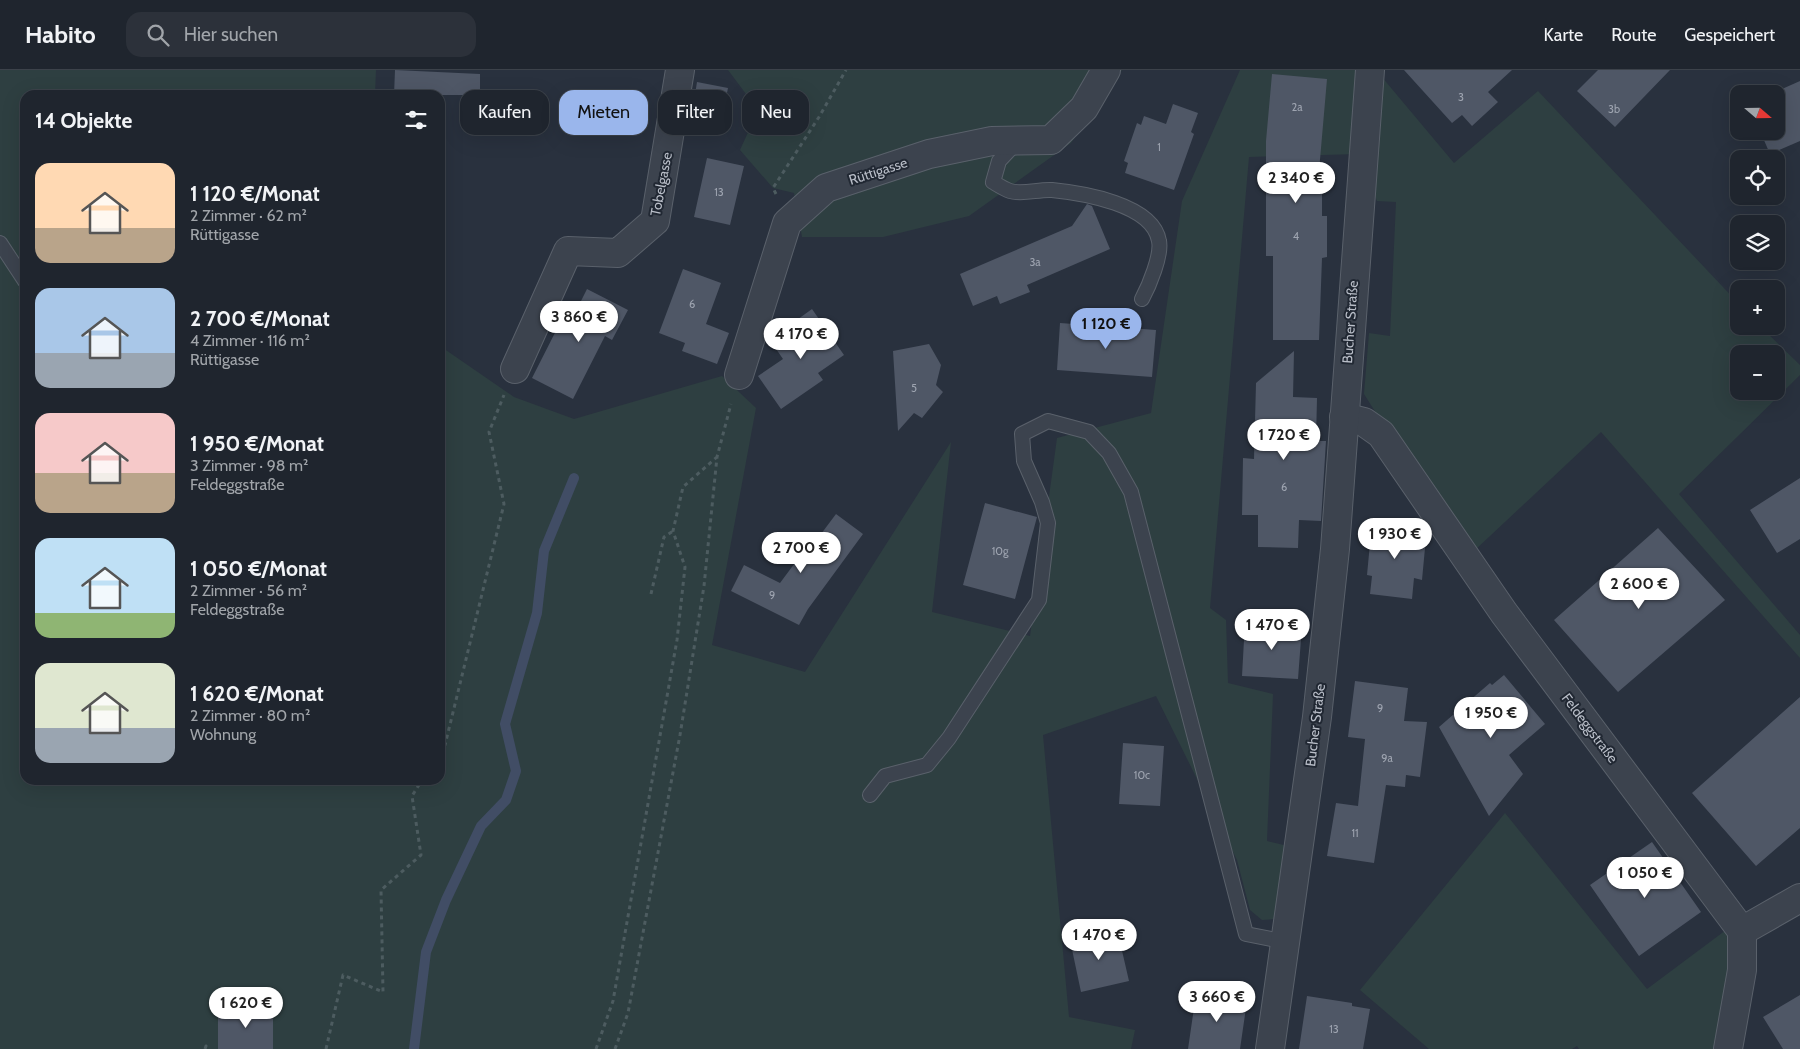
<!DOCTYPE html>
<html lang="de">
<meta charset="utf-8">
<style>
body{margin:0;font-family:Cabin,sans-serif;background:#2c313a;color:#f1f3f6;height:100vh;display:flex;flex-direction:column;font-size:19px;white-space:nowrap}
*{box-sizing:border-box;margin:0}
p{font-size:16px;color:#a1a5aa}
.icon{flex:none;width:28px;height:28px;fill:none;stroke:currentColor;stroke-width:2;stroke-linecap:round;stroke-linejoin:round}
.map{position:relative;flex:1;overflow:hidden}
.panel{position:absolute;left:20px;top:20px;width:425px;height:695px;display:flex;flex-direction:column;background:#1f252e;border-radius:15px;box-shadow:0 5px 20px #0002,0 0 0 1px #3c424a}
.panel>*{flex:none}
.banner{position:absolute;left:460px;top:20px;width:475px;height:45px;display:flex;gap:10px}
.needle{width:32px;rotate:110deg}
.buttons{position:absolute;left:1730px;top:15px;display:grid;gap:10px}
.buttons a{display:grid;place-items:center;width:55px;height:55px;border-radius:10px;background:#1f252e;box-shadow:0 5px 20px #0002,0 0 0 1px #3c424a;font-size:25px}
.price{position:absolute;translate:-50% -42px;padding:0 11px;border-radius:18px;background:#fff;color:#222;font-size:16px;line-height:32px;filter:drop-shadow(0 1px 2px #0008)}
.price::after{content:'';position:absolute;left:50%;top:30px;width:15px;height:11px;margin-left:-8px;background:inherit;clip-path:polygon(0 0,100% 0,50% 100%)}
.price.current{background:#9ab6ec;color:#111}
ul{padding:0;list-style:none}
li{display:flex;align-items:center;gap:15px;height:125px;padding:0 15px}
li span{display:grid;place-items:center;flex:none;width:140px;height:100px;border-radius:15px;color:#555}
li>.icon{margin-inline-start:auto}
span .icon{width:60px;height:60px;fill:#fffc;stroke-width:1}
li b{font-size:21px}
h2{display:flex;justify-content:space-between;align-items:center;height:60px;padding:0 15px;font-size:21px}
.chip{padding:0 18px;border-radius:15px;background:#1f252e;box-shadow:0 5px 20px #0002,0 0 0 1px #3c424a;font-size:18px;line-height:45px}
.chip.current{background:#9ab6ec;color:#111}
header{display:flex;align-items:center;gap:30px;box-sizing:border-box;height:70px;padding:0 25px;background:#1f252e;border-bottom:1px solid #3c424a}
header strong{font-size:24px}
nav{display:flex;gap:28px;margin-inline-start:auto;font-size:18px}
.search{width:350px;height:45px;background:#2c313a;display:flex;align-items:center;gap:12px;box-sizing:border-box;padding:0 18px;border-radius:15px;color:#a1a5aa;font-size:19px}
.map>svg:first-child{display:block}
.green{fill:#2e3f41;fill-rule:evenodd}
.lines{fill:none;stroke-linecap:round;stroke-linejoin:round}
.stream{stroke:#414d65;stroke-width:10}
.building{fill:#4f5766}
.service-casing{stroke:#5a616b;stroke-width:16}
.minor-casing{stroke:#5a616b;stroke-width:30}
.tertiary-casing{stroke:#5a616b;stroke-width:30}
.path{stroke:#4d5c60;stroke-width:3;stroke-dasharray:4 4;stroke-linecap:butt}
.service{stroke:#3c434e;stroke-width:14}
.minor{stroke:#3c434e;stroke-width:28}
.tertiary{stroke:#3c434e;stroke-width:28}
.labels{text-anchor:middle;stroke-width:4;stroke-linejoin:round;paint-order:stroke}
.number-label{font-size:11px;fill:#9ea4b0}
.street-label{font-size:14px;fill:#b9bec8;stroke:#212833}
</style>
<header>
<strong>Habito</strong>
<div class="search"><svg class="icon" aria-label="search" viewBox="0 0 24 24"><circle cx="10" cy="10" r="6"/><path d="M15 15l6 6"/></svg>Hier suchen</div>
<nav><a>Karte</a><a>Route</a><a>Gespeichert</a></nav>
</header>
<div class="map">
<svg width="1800" height="979" viewBox="0 0 1800 979">
<rect width="100%" height="100%" fill="#29313e"/>
<!-- green -->
<path class="green" d="M 0,0 L 376,0 L 375,25 L 25,25 L 25,710 L 440,710 L 440,276 L 514,327 L 574,349 L 722,306 L 756,338 L 712,575 L 805,602 L 951,372 L 932,542 L 1030,566 L 1057,368 L 1151,343 L 1182,131 L 1240,0 L 1376,0 L 1454,93 L 1538,21 L 1739,234 L 1739,256 L 1760,256 L 1800,295 L 1800,305 L 1679,424 L 1800,565 L 1800,588 L 1601,362 L 1474,481 L 1394,359 L 1376,343 L 1364,324 L 1369,263 L 1390,266 L 1396,132 L 1377,131 L 1358,84 L 1249,87 L 1210,538 L 1226,550 L 1228,613 L 1273,624 L 1267,771 L 1288,776 L 1274,849 L 1262,850 L 1250,840 L 1237,790 L 1156,626 L 1043,665 L 1069,947 L 1135,960 L 1131,979 L 0,979 ZM 1739,284 L 1776,284 L 1776,321 L 1739,321 Z
M 728,0 L 1122,0 L 1071,73 L 969,146 L 883,167 L 802,167 L 794,123 L 773,118 L 740,80 L 758,40 Z
M 1505,743 L 1647,919 L 1726,860 L 1736,883 L 1716,979 L 1579,979 L 1577,976 L 1572,979 L 1429,979 L 1360,920 Z"/>
<g class="lines">
<!-- stream -->
<path class="stream" d="M 414,979 L 426,882 L 446,830 L 481,756 L 506,730 L 516,701 L 505,654 L 537,543 L 544,481 L 574,408"/>
</g>
<!-- building -->
<path class="building" d="M 395,0 L 480,4 L 480,25 L 394,25 Z
M 1404,0 L 1512,0 L 1488,22 L 1498,32 L 1472,56 L 1462,45 L 1452,53 Z
M 1598,0 L 1670,0 L 1615,57 L 1577,21 Z
M 1272,4 L 1327,9 L 1319,101 L 1322,101 L 1322,146 L 1327,146 L 1327,187 L 1322,188 L 1319,270 L 1273,270 L 1273,186 L 1266,186 L 1266,71 Z
M 1800,11 L 1800,71 L 1770,84 L 1760,61 L 1776,61 L 1776,24 L 1771,24 Z
M 697,12 L 728,18 L 723,43 L 693,37 Z
M 1173,34 L 1198,43 L 1191,62 L 1194,64 L 1174,120 L 1125,103 L 1128,93 L 1124,91 L 1137,53 L 1141,55 L 1144,46 L 1166,54 Z
M 707,88 L 744,96 L 730,155 L 694,147 Z
M 1087,134 L 1092,136 L 1110,179 L 1027,215 L 1030,222 L 1000,234 L 997,226 L 973,236 L 960,204 L 1072,156 Z
M 683,199 L 721,213 L 706,254 L 729,263 L 717,294 L 682,281 L 685,273 L 659,263 Z
M 587,219 L 628,240 L 612,270 L 605,266 L 573,329 L 532,308 L 563,247 L 571,251 Z
M 812,239 L 844,285 L 818,303 L 823,310 L 781,339 L 758,306 L 783,289 L 774,276 L 792,263 L 787,257 Z
M 1060,253 L 1156,260 L 1152,307 L 1057,300 Z
M 929,274 L 941,295 L 936,315 L 943,322 L 922,348 L 914,343 L 898,361 L 893,281 Z
M 1294,281 L 1293,327 L 1317,328 L 1316,371 L 1326,371 L 1321,451 L 1299,450 L 1298,478 L 1258,477 L 1258,445 L 1242,445 L 1243,388 L 1254,389 L 1256,313 Z
M 1800,408 L 1800,469 L 1777,483 L 1750,440 Z
M 985,433 L 1037,447 L 1015,529 L 963,515 Z
M 836,444 L 863,464 L 808,539 L 799,555 L 731,521 L 744,495 L 780,513 L 815,466 L 818,468 Z
M 1372,452 L 1421,457 L 1419,477 L 1425,478 L 1422,510 L 1414,508 L 1412,529 L 1370,524 L 1372,506 L 1367,505 Z
M 1658,458 L 1725,530 L 1618,622 L 1554,550 Z
M 1245,552 L 1302,556 L 1298,609 L 1242,606 Z
M 1504,605 L 1545,654 L 1509,685 L 1523,704 L 1489,746 L 1439,657 L 1490,613 L 1492,615 Z
M 1355,611 L 1408,618 L 1404,651 L 1427,652 L 1420,707 L 1406,705 L 1405,717 L 1386,715 L 1374,793 L 1327,786 L 1336,733 L 1358,736 L 1365,669 L 1348,667 Z
M 1800,627 L 1800,758 L 1756,796 L 1692,723 Z
M 1123,673 L 1164,676 L 1160,736 L 1119,734 Z
M 1652,772 L 1701,842 L 1639,886 L 1590,815 Z
M 1117,859 L 1129,911 L 1081,922 L 1070,870 Z
M 1196,924 L 1247,931 L 1240,979 L 1188,979 Z
M 1800,925 L 1800,979 L 1783,979 L 1763,947 Z
M 1307,926 L 1352,933 L 1352,936 L 1370,939 L 1363,979 L 1299,979 Z
M 218,940 L 273,940 L 273,979 L 218,979 Z"/>
<g class="lines">
<!-- service casing -->
<g class="service-casing">
<path id="service" d="M 1017,72 L 999,91 L 993,112 C 998,115 1004,119 1010,121 C 1022,125 1039,119 1052,120 C 1082,123 1153,134 1159,171 C 1162,185 1149,216 1142,229
M 0,173 L 25,211
M 870,725 L 885,706 L 927,695 L 949,668 L 1039,530 L 1048,453 L 1042,432 L 1024,391 L 1022,364 L 1048,351 L 1089,362 L 1109,383 L 1131,422 L 1246,864 L 1286,872"/>
</g>
<!-- minor casing -->
<g class="minor-casing">
<path id="minor" d="M 515,299 L 568,181 L 618,183 L 655,151 L 680,0
M 739,305 L 787,153 L 826,118 L 929,84 L 992,71 L 1051,70 L 1084,38 L 1106,0
M 1344,347 L 1364,352 L 1381,364 L 1504,543 L 1742,861 L 1742,900 L 1728,979
M 1742,861 L 1800,828"/>
</g>
<!-- tertiary casing -->
<g class="tertiary-casing">
<path id="tertiary" d="M 1270,979 L 1317,647 L 1335,479 L 1370,0"/>
</g>
<!-- path -->
<path class="path" d="M 776,124 L 773,118 L 819,47 L 846,0
M 651,524 L 664,467 L 673,461
M 440,683 L 445,675 L 504,434 L 489,362 L 504,325
M 205,979 L 206,976 L 207,979
M 326,979 L 343,905 L 383,922 L 381,820 L 421,785 L 412,726 L 422,710
M 596,979 L 613,931 L 677,570 L 685,497 L 673,461 L 683,417 L 717,387
M 615,979 L 628,943 L 680,665 L 704,516 L 717,387 L 731,334"/>
<!-- service -->
<use href="#service" class="service"/>
<!-- minor -->
<use href="#minor" class="minor"/>
<!-- tertiary -->
<use href="#tertiary" class="tertiary"/>
</g>
<g class="labels">
<!-- number labels -->
<g class="number-label">
<text x="1461" y="31">3</text>
<text x="1297" y="41">2a</text>
<text x="1614" y="43">3b</text>
<text x="1159" y="81">1</text>
<text x="719" y="126">13</text>
<text x="1296" y="170">4</text>
<text x="1035" y="196">3a</text>
<text x="692" y="238">6</text>
<text x="914" y="322">5</text>
<text x="1284" y="421">6</text>
<text x="1000" y="485">10g</text>
<text x="772" y="529">9</text>
<text x="1380" y="642">9</text>
<text x="1387" y="692">9a</text>
<text x="1142" y="709">10c</text>
<text x="1355" y="767">11</text>
<text x="1334" y="963">13</text>
</g>
<!-- street labels -->
<g class="street-label">
<text transform="translate(878 101) rotate(-18)" y="5">Rüttigasse</text>
<text transform="translate(661 114) rotate(-79)" y="5">Tobelgasse</text>
<text transform="translate(1350 252) rotate(-86)" y="5">Bucher Straße</text>
<text transform="translate(1315 655) rotate(-83)" y="5">Bucher Straße</text>
<text transform="translate(1590 658) rotate(53)" y="5">Feldeggstraße</text>
</g>
</g>
</svg>
<div class="buttons">
<a><svg class="needle" viewBox="-14 -14 28 28"><path d="M0-13l5 13h-10z" fill="#e53935"/><path d="M0 13l5-13h-10z" fill="#a1a5aa"/></svg></a>
<a><svg class="icon" aria-label="locate" viewBox="0 0 24 24"><circle cx="12" cy="12" r="6"/><path d="M12 2v4M12 18v4M2 12h4M18 12h4"/></svg></a>
<a><svg class="icon" aria-label="layers" viewBox="0 0 24 24"><path d="M12 4l9 5-9 5-9-5zM3 14l9 5 9-5"/></svg></a>
<a>+</a>
<a>−</a>
</div>
<b class="price" style="left:1296px;top:134px">2 340 €</b>
<b class="price" style="left:579px;top:273px">3 860 €</b>
<b class="price current" style="left:1106px;top:280px">1 120 €</b>
<b class="price" style="left:801px;top:290px">4 170 €</b>
<b class="price" style="left:1284px;top:391px">1 720 €</b>
<b class="price" style="left:1395px;top:490px">1 930 €</b>
<b class="price" style="left:801px;top:504px">2 700 €</b>
<b class="price" style="left:1639px;top:540px">2 600 €</b>
<b class="price" style="left:1272px;top:581px">1 470 €</b>
<b class="price" style="left:1491px;top:669px">1 950 €</b>
<b class="price" style="left:1645px;top:829px">1 050 €</b>
<b class="price" style="left:1099px;top:891px">1 470 €</b>
<b class="price" style="left:1217px;top:953px">3 660 €</b>
<b class="price" style="left:246px;top:959px">1 620 €</b>
<div class="banner">
<a class="chip">Kaufen</a>
<a class="chip current">Mieten</a>
<a class="chip">Filter</a>
<a class="chip">Neu</a>
</div>
<section class="panel">
<h2>14 Objekte<svg class="icon" aria-label="filters" viewBox="0 0 24 24"><path d="M4 7h16M4 17h16"/><circle cx="9" cy="7" r="2"/><circle cx="15" cy="17" r="2"/></svg></h2>
<ul>
<li><span style="background:linear-gradient(#ffd9b3 65%,#b9a48a 0)"><svg class="icon" aria-label="home" viewBox="0 0 24 24"><path d="M3 11l9-7 9 7M6 9v11h12V9"/></svg></span><div><b>1 120 €/Monat</b><p>2 Zimmer · 62 m²</p><p>Rüttigasse</p></div></li>
<li><span style="background:linear-gradient(#a9c7e8 65%,#9aa5b1 0)"><svg class="icon" aria-label="home" viewBox="0 0 24 24"><path d="M3 11l9-7 9 7M6 9v11h12V9"/></svg></span><div><b>2 700 €/Monat</b><p>4 Zimmer · 116 m²</p><p>Rüttigasse</p></div></li>
<li><span style="background:linear-gradient(#f6c9c9 60%,#b9a48a 0)"><svg class="icon" aria-label="home" viewBox="0 0 24 24"><path d="M3 11l9-7 9 7M6 9v11h12V9"/></svg></span><div><b>1 950 €/Monat</b><p>3 Zimmer · 98 m²</p><p>Feldeggstraße</p></div></li>
<li><span style="background:linear-gradient(#bfe0f5 75%,#8fb573 0)"><svg class="icon" aria-label="home" viewBox="0 0 24 24"><path d="M3 11l9-7 9 7M6 9v11h12V9"/></svg></span><div><b>1 050 €/Monat</b><p>2 Zimmer · 56 m²</p><p>Feldeggstraße</p></div></li>
<li><span style="background:linear-gradient(#dfe7d0 65%,#9aa5b1 0)"><svg class="icon" aria-label="home" viewBox="0 0 24 24"><path d="M3 11l9-7 9 7M6 9v11h12V9"/></svg></span><div><b>1 620 €/Monat</b><p>2 Zimmer · 80 m²</p><p>Wohnung</p></div></li>
</ul>
</section>
</div>
